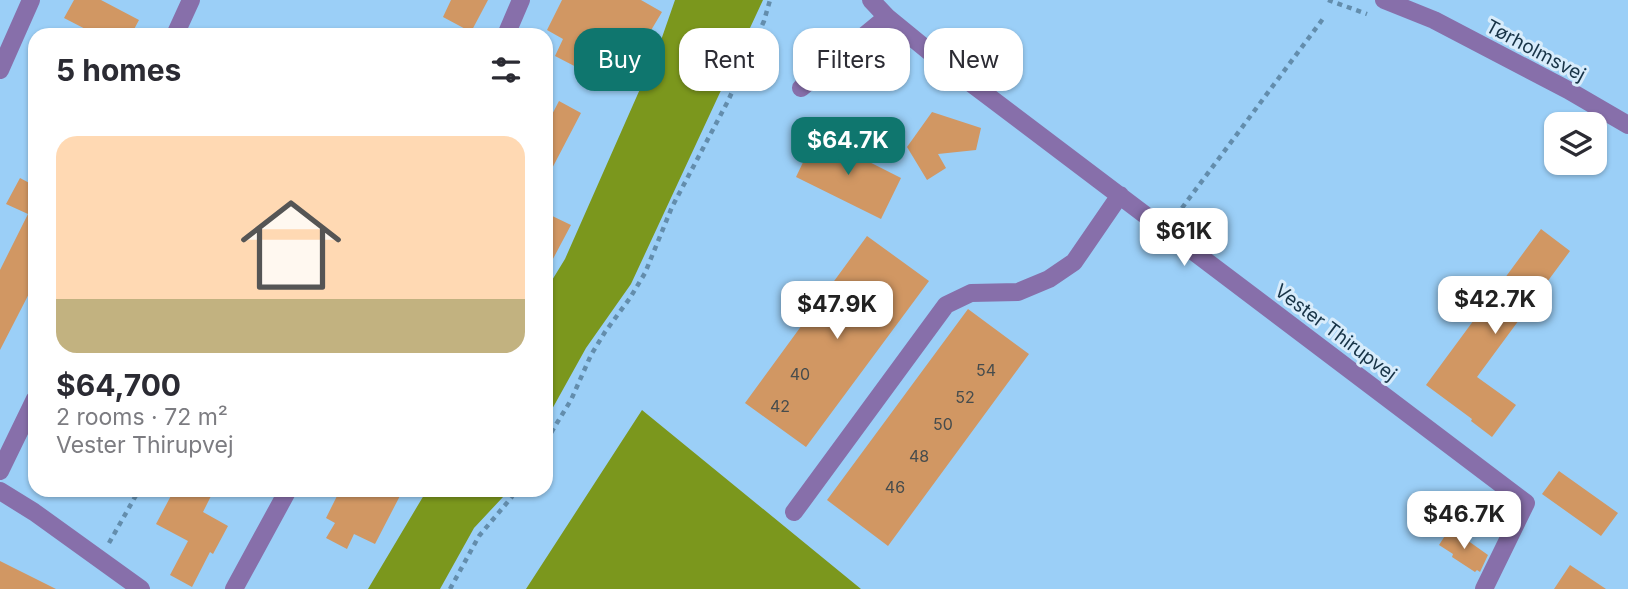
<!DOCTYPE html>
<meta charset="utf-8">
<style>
body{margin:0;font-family:Inter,sans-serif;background:#f7f7f7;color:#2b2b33;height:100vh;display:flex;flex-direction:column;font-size:26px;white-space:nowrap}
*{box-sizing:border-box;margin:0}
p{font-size:23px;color:#7c7c81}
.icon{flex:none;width:38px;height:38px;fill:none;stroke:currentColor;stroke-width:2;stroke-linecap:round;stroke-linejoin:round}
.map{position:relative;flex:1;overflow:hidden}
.sheet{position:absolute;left:28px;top:28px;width:525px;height:469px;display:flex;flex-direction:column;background:#fff;border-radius:21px;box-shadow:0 2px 5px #0004}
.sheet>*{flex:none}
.hud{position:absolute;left:574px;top:28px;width:665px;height:63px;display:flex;gap:14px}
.fabs{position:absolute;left:1544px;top:112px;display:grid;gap:14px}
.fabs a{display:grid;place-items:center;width:63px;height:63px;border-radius:14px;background:#fff;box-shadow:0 2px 5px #0004;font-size:35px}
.price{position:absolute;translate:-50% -60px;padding:0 16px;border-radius:14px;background:#fff;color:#222;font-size:23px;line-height:46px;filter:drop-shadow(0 2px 4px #0008)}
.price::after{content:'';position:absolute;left:50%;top:42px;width:21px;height:16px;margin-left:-10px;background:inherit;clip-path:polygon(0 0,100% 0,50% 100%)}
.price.current{background:#0f766e;color:#fff}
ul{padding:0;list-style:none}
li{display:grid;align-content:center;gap:14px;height:371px;padding:0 28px}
li span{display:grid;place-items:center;height:217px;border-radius:21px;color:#555}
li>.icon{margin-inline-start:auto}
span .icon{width:126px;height:126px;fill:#fffc;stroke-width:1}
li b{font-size:30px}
h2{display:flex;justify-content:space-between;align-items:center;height:84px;padding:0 28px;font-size:30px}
.tag{padding:0 24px;border-radius:21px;background:#fff;box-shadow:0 2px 5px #0004;font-size:24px;line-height:63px}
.tag.current{background:#0f766e;color:#fff}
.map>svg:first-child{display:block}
.forest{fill:#7b971d}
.building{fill:#d19763}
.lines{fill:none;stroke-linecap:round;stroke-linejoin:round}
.path{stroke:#638dac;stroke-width:4.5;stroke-dasharray:5 5;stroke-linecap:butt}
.minor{stroke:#876faa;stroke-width:18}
.labels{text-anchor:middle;stroke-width:6;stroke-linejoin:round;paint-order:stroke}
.number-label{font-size:16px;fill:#464c4d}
.street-label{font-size:19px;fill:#173346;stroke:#d8ecfb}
</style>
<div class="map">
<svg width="1628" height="589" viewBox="0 0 1628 589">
<rect width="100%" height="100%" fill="#9bcff7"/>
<!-- forest -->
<path class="forest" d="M 675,0 L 763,0 L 631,284 L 586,348 L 546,420 L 546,290 L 565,259 L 659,46 Z
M 642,410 L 861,589 L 526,589 Z
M 427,490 L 507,490 L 503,497 L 474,528 L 440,589 L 368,589 Z"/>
<!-- building -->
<path class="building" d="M 74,0 L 101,0 L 139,20 L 131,35 L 97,35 L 64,18 Z
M 451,0 L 488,0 L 471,32 L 443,17 Z
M 562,0 L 641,0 L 662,12 L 647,37 L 645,36 L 627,71 L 592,54 L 584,71 L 555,56 L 563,39 L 547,30 Z
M 559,101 L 581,113 L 546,180 L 546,126 Z
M 932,112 L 981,128 L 976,150 L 938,154 L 946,168 L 927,180 L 907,147 Z
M 816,135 L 901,178 L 881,219 L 796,177 Z
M 20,178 L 35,186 L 35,282 L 0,350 L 0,270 L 28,214 L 6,204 Z
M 546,213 L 571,225 L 546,272 Z
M 1541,229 L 1570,251 L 1477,377 L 1516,405 L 1492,437 L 1471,421 L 1472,419 L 1426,385 Z
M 867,236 L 929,281 L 806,447 L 745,403 Z
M 968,309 L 1029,354 L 888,546 L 827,500 Z
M 1559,471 L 1618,513 L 1601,536 L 1542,494 Z
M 174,490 L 214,490 L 203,512 L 228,526 L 213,554 L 210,552 L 192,587 L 170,575 L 188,541 L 156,524 Z
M 340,490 L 403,490 L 375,544 L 354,534 L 347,549 L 326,538 L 335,523 L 326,518 Z
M 1450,528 L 1488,555 L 1480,572 L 1477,570 L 1475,572 L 1452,557 L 1453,554 L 1439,545 Z
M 0,561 L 56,589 L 0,589 Z
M 1570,565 L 1606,589 L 1554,589 Z"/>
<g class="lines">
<!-- path -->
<path class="path" d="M 1328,0 L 1367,14
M 1176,216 L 1325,16
M 546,441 L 571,400 L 591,355 L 605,332 L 630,298 L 645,273 L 672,207 L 728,101 L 764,21 L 770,0
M 109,543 L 139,490
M 450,589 L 479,536 L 511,498 L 516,490"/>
<!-- minor -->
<path class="minor" d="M 871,0 L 887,17 L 931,53 L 1526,503 L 1484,589
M 1384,0 L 1434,20 L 1568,90 L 1628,125
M 175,35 L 191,0
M 506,35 L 521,0
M 0,70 L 31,0
M 801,88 L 887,17
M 0,471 L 35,399
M 0,491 L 34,512 L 141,589
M 794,512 L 946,305 L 971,293 L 1018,292 L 1049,279 L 1074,262 L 1120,195
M 234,589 L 288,490"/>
</g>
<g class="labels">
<!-- number labels -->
<g class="number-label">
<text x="986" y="376">54</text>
<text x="800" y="380">40</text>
<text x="965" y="403">52</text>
<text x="780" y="412">42</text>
<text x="943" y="430">50</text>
<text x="919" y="462">48</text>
<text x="895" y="493">46</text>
</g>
<!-- street labels -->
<g class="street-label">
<text transform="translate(1536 50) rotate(28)" y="7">Tørholmsvej</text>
<text transform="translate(1336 332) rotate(37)" y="7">Vester Thirupvej</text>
</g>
</g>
</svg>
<div class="fabs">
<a><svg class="icon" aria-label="layers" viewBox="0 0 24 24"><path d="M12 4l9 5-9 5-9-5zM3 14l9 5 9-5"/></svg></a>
</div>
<b class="price current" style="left:848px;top:177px">$64.7K</b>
<b class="price" style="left:1184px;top:268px">$61K</b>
<b class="price" style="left:1495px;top:336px">$42.7K</b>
<b class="price" style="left:837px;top:341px">$47.9K</b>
<b class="price" style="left:1464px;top:551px">$46.7K</b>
<div class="hud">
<a class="tag current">Buy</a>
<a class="tag">Rent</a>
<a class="tag">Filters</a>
<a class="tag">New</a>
</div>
<section class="sheet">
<h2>5 homes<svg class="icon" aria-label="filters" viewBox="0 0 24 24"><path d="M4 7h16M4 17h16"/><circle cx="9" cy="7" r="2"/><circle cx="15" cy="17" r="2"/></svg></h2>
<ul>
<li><span style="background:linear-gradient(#ffd9b3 75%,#c2b280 0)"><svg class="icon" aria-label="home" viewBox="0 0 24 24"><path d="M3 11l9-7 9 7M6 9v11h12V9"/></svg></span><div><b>$64,700</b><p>2 rooms · 72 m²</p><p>Vester Thirupvej</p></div></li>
</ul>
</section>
</div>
